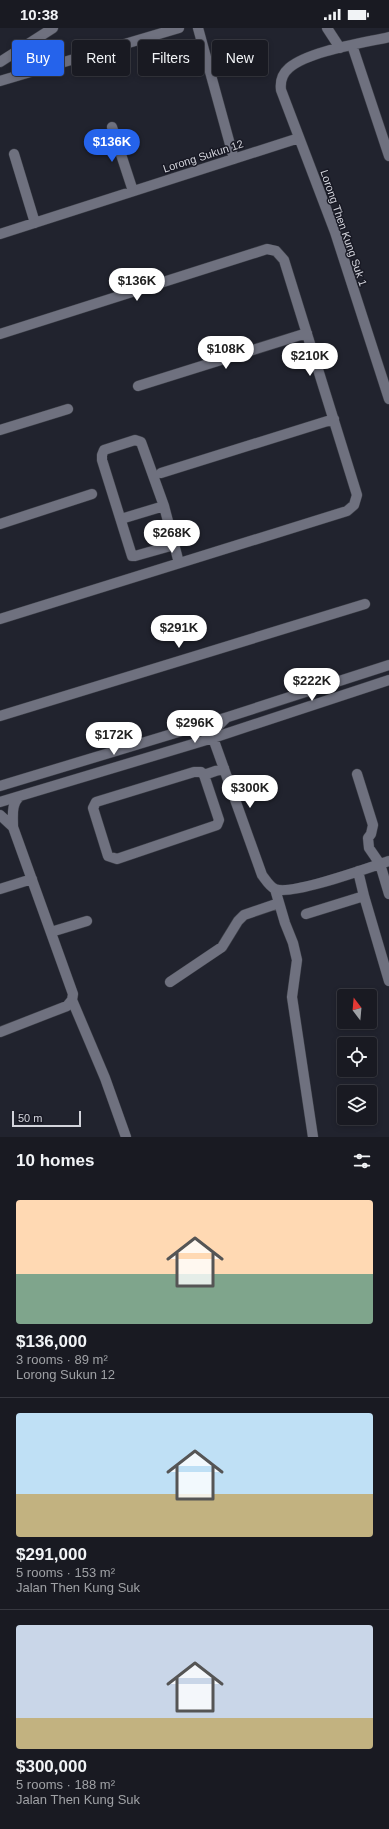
<!DOCTYPE html>
<meta charset="utf-8">
<style>
body{margin:0;font-family:Arial,sans-serif;background:#22232a;color:#f1f3f6;height:100vh;display:flex;flex-direction:column;font-size:15px;white-space:nowrap}
*{box-sizing:border-box;margin:0}
p{font-size:13px;color:#9fa1a5}
.icon{flex:none;width:22px;height:22px;fill:none;stroke:currentColor;stroke-width:2;stroke-linecap:round;stroke-linejoin:round}
.map{position:relative;height:1109px;overflow:hidden}
.panel{display:flex;flex-direction:column;background:#191a22;flex:1}
.panel>*{flex:none}
.top-card{position:absolute;left:12px;top:12px;width:365px;height:36px;display:flex;gap:8px}
.needle{width:26px;rotate:344deg}
.tools{position:absolute;left:337px;top:961px;display:grid;gap:8px}
.tools a{display:grid;place-items:center;width:40px;height:40px;border-radius:4px;background:#191a22;box-shadow:0 2px 6px #0003,0 0 0 1px #373840;font-size:20px}
.scale{position:absolute;left:12px;bottom:10px;width:69px;box-sizing:border-box;padding-left:4px;border:2px solid #d3d4dc;border-top:0;font-size:11px;line-height:14px;white-space:nowrap;color:#d3d4dc;-webkit-text-stroke:3px #181924;paint-order:stroke}
.price{position:absolute;translate:-50% -34px;padding:0 9px;border-radius:14px;background:#fff;color:#222;font-size:13px;line-height:26px;filter:drop-shadow(0 1px 2px #0008)}
.price::after{content:'';position:absolute;left:50%;top:24px;width:12px;height:9px;margin-left:-6px;background:inherit;clip-path:polygon(0 0,100% 0,50% 100%)}
.price.selected{background:#2563eb;color:#fff}
ul{padding:0;list-style:none}
li{display:grid;align-content:center;gap:8px;height:212px;padding:0 16px}
li+li{border-top:1px solid #373840}
li span{display:grid;place-items:center;height:124px;border-radius:4px;color:#555}
li>.icon{margin-inline-start:auto}
span .icon{width:72px;height:72px;fill:#fffc;stroke-width:1}
li b{font-size:17px}
h2{display:flex;justify-content:space-between;align-items:center;height:48px;padding:0 16px;font-size:17px}
.tag{padding:0 14px;border-radius:4px;background:#191a22;box-shadow:0 2px 6px #0003,0 0 0 1px #373840;font-size:14px;line-height:36px}
.tag.selected{background:#2563eb;color:#fff}
.status{display:flex;justify-content:space-between;align-items:center;height:28px;padding:0 20px;background:#191a22;direction:ltr}
.status svg{height:11px;fill:currentColor}
.map>svg:first-child{display:block}
.lines{fill:none;stroke-linecap:round;stroke-linejoin:round}
.minor-casing{stroke:#3e4049;stroke-width:11}
.minor{stroke:#6f717f;stroke-width:10}
.labels{text-anchor:middle;stroke-width:3;stroke-linejoin:round;paint-order:stroke}
.street-label{font-size:11px;fill:#d3d4dc;stroke:#181924}
</style>
<div class="status"><b>10:38</b><svg viewBox="0 0 49 12"><path d="M0 12V9h3v3zM5 12V6h3v6zM10 12V3h3v9zM15 12V0h3v12zM26 1h20v11H26zM47 4h2v5h-2z"/></svg></div>
<div class="map">
<svg width="389" height="1109" viewBox="0 0 389 1109">
<rect width="100%" height="100%" fill="#21232e"/>
<g class="lines">
<!-- minor casing -->
<g class="minor-casing">
<path id="minor" d="M 198,0 L 234,131
M 327,0 L 340,20
M 389,9 C 363,15 309,23 289,40 C 282,46 280,54 281,62 L 335,204 L 389,371
M 352,17 L 389,128
M 0,34 L 53,0
M 0,53 L 179,0
M 112,99 L 133,163
M 14,126 L 35,195
M 0,206 L 299,110
M 0,306 L 267,221 L 276,223 L 284,232 L 357,467 L 354,477 L 347,483 L 0,591
M 138,358 L 307,305
M 0,402 L 68,381
M 161,445 L 334,391
M 121,491 L 164,478
M 0,496 L 92,466
M 174,517 L 135,528 L 132,528 L 102,432 L 102,427 L 104,422 L 135,412 L 141,414 L 164,478 L 179,535
M 0,688 L 365,576
M 226,690 L 216,700 L 213,710 L 262,847 C 266,852 269,858 275,861 C 291,868 368,840 389,833
M 194,744 L 201,744 L 204,747 L 219,792 L 217,797 L 117,831 L 108,828 L 93,780 L 96,774 Z
M 357,746 L 373,797 L 371,806 L 368,810 L 369,820 L 380,836 L 389,866
M 204,747 L 224,740
M 0,758 L 228,689 L 389,637
M 0,774 L 213,710 L 389,652
M 0,787 L 13,799
M 358,843 L 364,868 L 389,953
M 0,861 L 32,851
M 275,861 L 285,895 L 293,915 L 297,932 L 292,969 L 313,1109
M 306,886 L 364,868
M 51,904 L 87,893
M 170,954 L 222,919 L 238,893 L 244,887 L 279,875
M 72,972 L 105,1050 L 126,1109
M 0,1004 L 67,978 L 72,972 L 73,966 L 13,799 C 13,787 11,776 20,768"/>
</g>
<!-- minor -->
<use href="#minor" class="minor"/>
</g>
<g class="labels">
<!-- street labels -->
<g class="street-label">
<text transform="translate(203 128) rotate(-18)" y="4">Lorong Sukun 12</text>
<text transform="translate(344 200) rotate(71)" y="4">Lorong Then Kung Suk 1</text>
</g>
</g>
</svg>
<div class="tools">
<a><svg class="needle" viewBox="-14 -14 28 28"><path d="M0-13l5 13h-10z" fill="#e53935"/><path d="M0 13l5-13h-10z" fill="#9fa1a5"/></svg></a>
<a><svg class="icon" aria-label="locate" viewBox="0 0 24 24"><circle cx="12" cy="12" r="6"/><path d="M12 2v4M12 18v4M2 12h4M18 12h4"/></svg></a>
<a><svg class="icon" aria-label="layers" viewBox="0 0 24 24"><path d="M12 4l9 5-9 5-9-5zM3 14l9 5 9-5"/></svg></a>
</div>
<div class="scale">50 m</div>
<b class="price selected" style="left:112px;top:135px">$136K</b>
<b class="price" style="left:137px;top:274px">$136K</b>
<b class="price" style="left:226px;top:342px">$108K</b>
<b class="price" style="left:310px;top:349px">$210K</b>
<b class="price" style="left:172px;top:526px">$268K</b>
<b class="price" style="left:179px;top:621px">$291K</b>
<b class="price" style="left:312px;top:674px">$222K</b>
<b class="price" style="left:195px;top:716px">$296K</b>
<b class="price" style="left:114px;top:728px">$172K</b>
<b class="price" style="left:250px;top:781px">$300K</b>
<div class="top-card">
<a class="tag selected">Buy</a>
<a class="tag">Rent</a>
<a class="tag">Filters</a>
<a class="tag">New</a>
</div>
</div>
<section class="panel">
<h2>10 homes<svg class="icon" aria-label="filters" viewBox="0 0 24 24"><path d="M4 7h16M4 17h16"/><circle cx="9" cy="7" r="2"/><circle cx="15" cy="17" r="2"/></svg></h2>
<ul>
<li><span style="background:linear-gradient(#ffd9b3 60%,#7fa58c 0)"><svg class="icon" aria-label="home" viewBox="0 0 24 24"><path d="M3 11l9-7 9 7M6 9v11h12V9"/></svg></span><div><b>$136,000</b><p>3 rooms · 89 m²</p><p>Lorong Sukun 12</p></div></li>
<li><span style="background:linear-gradient(#bfe0f5 65%,#c2b280 0)"><svg class="icon" aria-label="home" viewBox="0 0 24 24"><path d="M3 11l9-7 9 7M6 9v11h12V9"/></svg></span><div><b>$291,000</b><p>5 rooms · 153 m²</p><p>Jalan Then Kung Suk</p></div></li>
<li><span style="background:linear-gradient(#c9d6e8 75%,#c2b280 0)"><svg class="icon" aria-label="home" viewBox="0 0 24 24"><path d="M3 11l9-7 9 7M6 9v11h12V9"/></svg></span><div><b>$300,000</b><p>5 rooms · 188 m²</p><p>Jalan Then Kung Suk</p></div></li>
</ul>
</section>
